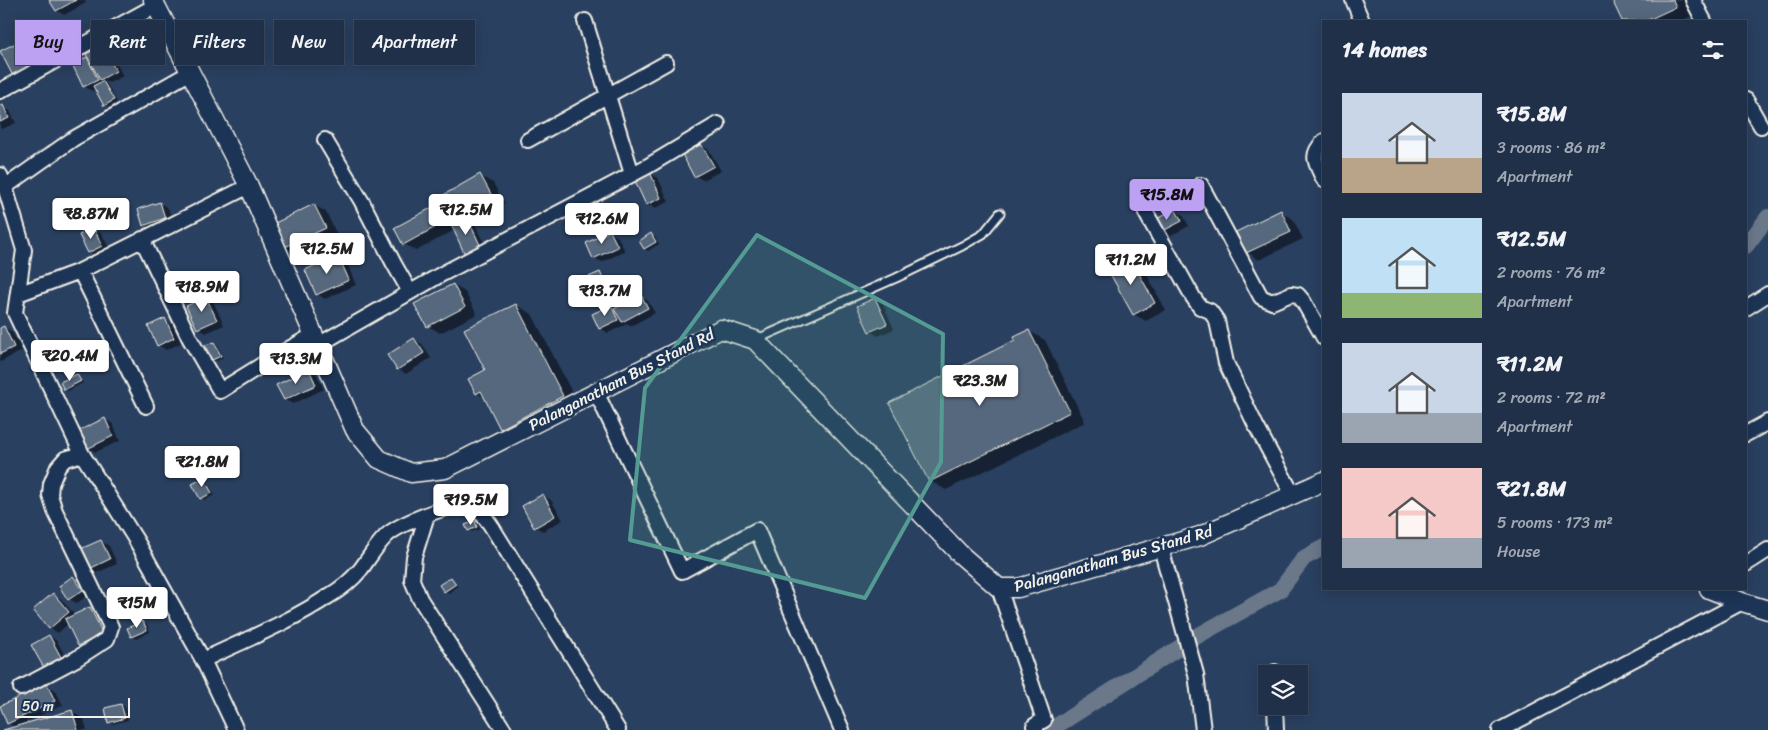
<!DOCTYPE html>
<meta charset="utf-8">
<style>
body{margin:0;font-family:Sriracha,sans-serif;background:#2d3c52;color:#f1f3f6;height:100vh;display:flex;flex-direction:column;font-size:19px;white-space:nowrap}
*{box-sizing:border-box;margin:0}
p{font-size:16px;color:#a2a9b4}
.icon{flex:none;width:28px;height:28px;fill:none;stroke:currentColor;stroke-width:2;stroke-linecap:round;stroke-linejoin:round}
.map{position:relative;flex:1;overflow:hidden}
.details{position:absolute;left:1322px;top:20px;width:425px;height:570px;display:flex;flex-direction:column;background:#203048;border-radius:0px;box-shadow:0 2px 12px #0003,0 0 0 1px #3d4b60}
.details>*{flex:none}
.banner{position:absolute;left:15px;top:20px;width:475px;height:45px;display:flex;gap:10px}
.buttons{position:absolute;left:1258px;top:665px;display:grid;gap:10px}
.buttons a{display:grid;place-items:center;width:50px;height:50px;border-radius:0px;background:#203048;box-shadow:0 2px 12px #0003,0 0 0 1px #3d4b60;font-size:25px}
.scale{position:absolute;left:15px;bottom:12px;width:115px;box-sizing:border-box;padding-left:5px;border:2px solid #f4f1e8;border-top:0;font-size:14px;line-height:18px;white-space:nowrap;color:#f4f1e8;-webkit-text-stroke:4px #1d3557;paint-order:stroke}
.price{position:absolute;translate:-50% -42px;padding:0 11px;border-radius:5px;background:#fff;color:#222;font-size:16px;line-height:32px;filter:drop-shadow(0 1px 2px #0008)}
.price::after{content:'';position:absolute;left:50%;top:30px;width:15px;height:11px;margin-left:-8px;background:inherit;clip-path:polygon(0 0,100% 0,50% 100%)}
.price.current{background:#bca0f2;color:#111}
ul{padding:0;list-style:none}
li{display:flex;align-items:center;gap:15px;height:125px;padding:0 20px}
li span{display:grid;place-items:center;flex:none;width:140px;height:100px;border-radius:0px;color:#555}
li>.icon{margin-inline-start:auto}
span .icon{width:60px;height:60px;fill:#fffc;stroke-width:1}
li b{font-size:21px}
h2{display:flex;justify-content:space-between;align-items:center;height:60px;padding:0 20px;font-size:21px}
.tag{padding:0 18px;border-radius:0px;background:#203048;box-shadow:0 2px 12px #0003,0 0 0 1px #3d4b60;font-size:18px;line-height:45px}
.tag.current{background:#bca0f2;color:#111}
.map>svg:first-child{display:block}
.shadow{fill:#0007}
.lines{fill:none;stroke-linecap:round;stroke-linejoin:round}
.canal{stroke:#6a788a;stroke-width:16}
.building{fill:#56677d;stroke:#f4f1e8}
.service-casing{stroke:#f4f1e8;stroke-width:11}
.minor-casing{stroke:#f4f1e8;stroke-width:18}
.tertiary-casing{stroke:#f4f1e8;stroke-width:21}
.service{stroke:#1d3557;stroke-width:7}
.minor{stroke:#1d3557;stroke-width:14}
.tertiary{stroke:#1d3557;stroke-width:18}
.marked{fill:#549b93;fill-opacity:0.2;stroke:#549b93;stroke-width:4;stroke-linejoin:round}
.labels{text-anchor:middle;stroke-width:5;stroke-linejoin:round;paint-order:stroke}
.street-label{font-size:16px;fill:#f4f1e8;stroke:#1d3557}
</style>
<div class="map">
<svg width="1768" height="730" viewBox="0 0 1768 730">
<rect width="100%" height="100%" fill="#2a4060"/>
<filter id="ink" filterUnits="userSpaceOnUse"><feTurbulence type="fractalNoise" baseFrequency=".02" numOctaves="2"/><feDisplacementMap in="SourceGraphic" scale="10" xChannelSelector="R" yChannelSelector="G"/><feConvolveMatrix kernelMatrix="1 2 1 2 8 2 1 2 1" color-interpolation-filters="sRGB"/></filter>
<g filter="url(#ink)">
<!-- shadow -->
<path class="shadow" d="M 51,0 L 85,0 L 86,3 L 64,15 L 56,10 Z
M 1613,0 L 1684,0 L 1692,16 L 1681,21 L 1623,21 Z
M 52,27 L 60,31 L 73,54 L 61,61 Z
M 14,45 L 22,50 L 24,53 L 35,46 L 43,51 L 51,64 L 22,80 L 14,75 Z
M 102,47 L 110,52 L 123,76 L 109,83 L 105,81 L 117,102 L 109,107 L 105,105 L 96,89 L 92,91 L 84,86 L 74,64 L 89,57 Z
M 2,106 L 10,111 L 16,123 L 2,129 L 0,128 L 0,107 Z
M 701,145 L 709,150 L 721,171 L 703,180 L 695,176 Z
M 650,173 L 658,178 L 669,202 L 655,208 L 646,204 Z
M 480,176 L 493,183 L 504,203 L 473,220 L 489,254 L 455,230 L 416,251 L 404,244 L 437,206 Z
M 160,203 L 168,208 L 173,222 L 152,229 L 144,225 Z
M 314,205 L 326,212 L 337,235 L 298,254 L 285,247 Z
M 1175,210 L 1183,215 L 1189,226 L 1168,237 L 1160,232 Z
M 1281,212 L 1293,219 L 1303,239 L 1259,260 L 1247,252 Z
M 94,229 L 102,234 L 110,250 L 97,256 L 88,252 Z
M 610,232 L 618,237 L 625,251 L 602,262 L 594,258 Z
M 651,235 L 655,237 L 659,244 L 648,251 L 645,249 Z
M 338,257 L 346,261 L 356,285 L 325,299 L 317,294 Z
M 1130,259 L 1142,266 L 1166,310 L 1146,321 L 1133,314 Z
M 600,273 L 608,278 L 614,292 L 594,301 L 586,297 Z
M 453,285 L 465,292 L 477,314 L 440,333 L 428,326 Z
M 640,296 L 648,301 L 655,313 L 631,326 L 627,324 L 608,333 L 600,328 L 611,306 L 616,309 Z
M 206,298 L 214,303 L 224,325 L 206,333 L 198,328 Z
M 875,299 L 883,304 L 894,329 L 878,336 L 870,331 Z
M 516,305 L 532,314 L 579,406 L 517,437 L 501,428 L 485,398 L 477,393 Z
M 164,320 L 172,324 L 181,343 L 166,350 L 158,345 Z
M 4,327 L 12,332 L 22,351 L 0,362 L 0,329 Z
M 1029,331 L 1045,340 L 1085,422 L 946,490 L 930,481 L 1017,341 Z
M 414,339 L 422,344 L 431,358 L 406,374 L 398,369 Z
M 214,343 L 218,345 L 223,358 L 217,361 L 213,359 Z
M 309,370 L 317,375 L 324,389 L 293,404 L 285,400 Z
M 77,375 L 80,377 L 83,383 L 68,391 L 65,389 Z
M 105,419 L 113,424 L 120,441 L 96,452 L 88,448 Z
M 204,479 L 207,481 L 215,495 L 205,500 L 201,498 Z
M 543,495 L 551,500 L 563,520 L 543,531 L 535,527 Z
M 475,522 L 478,524 L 480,529 L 472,532 L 469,530 Z
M 101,541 L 109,546 L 117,564 L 96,573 L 87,569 Z
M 73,577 L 81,582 L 90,594 L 77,603 L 69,599 Z
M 451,579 L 458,586 L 449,593 L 445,591 Z
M 53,594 L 61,599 L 75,615 L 90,608 L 98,613 L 110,638 L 87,650 L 79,645 L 69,623 L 58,633 L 50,628 L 34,611 Z
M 143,622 L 147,624 L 150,632 L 136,639 L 132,636 Z
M 49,636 L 57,641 L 69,663 L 53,672 L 45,667 Z
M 47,685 L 55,690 L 63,705 L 22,724 L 22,726 L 72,712 L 84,719 L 87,730 L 8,730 L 16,728 L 8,723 Z
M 121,705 L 125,707 L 128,720 L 113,724 L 110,722 Z"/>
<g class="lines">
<!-- canal -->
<path class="canal" d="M 1746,246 L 1768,217
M 1050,730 L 1199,635 L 1280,590 L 1304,558 L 1324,547"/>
</g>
<!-- building -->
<path class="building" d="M 49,0 L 76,0 L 56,11 Z
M 1612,0 L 1673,0 L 1676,7 L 1646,21 L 1622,21 Z
M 52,25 L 66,50 L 52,57 L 38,33 Z
M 14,44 L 19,54 L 35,45 L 43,59 L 13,76 L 0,51 Z
M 102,46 L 116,71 L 100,80 L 86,54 Z
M 87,57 L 98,80 L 83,87 L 72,64 Z
M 103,81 L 114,100 L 104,106 L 93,86 Z
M 3,105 L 9,118 L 0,122 L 0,106 Z
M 701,144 L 714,166 L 694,177 L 682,154 Z
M 650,172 L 661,198 L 646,205 L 634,179 Z
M 480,174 L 492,196 L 403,245 L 394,228 L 435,206 L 433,201 Z
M 160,202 L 165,218 L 143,226 L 138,209 Z
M 314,204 L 326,228 L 285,247 L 273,224 Z
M 1175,209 L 1182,221 L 1159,233 L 1153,221 Z
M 1281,210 L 1291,232 L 1246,253 L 1236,232 Z
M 466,215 L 482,249 L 466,257 L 450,222 Z
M 94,228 L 102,246 L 88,253 L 79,235 Z
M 610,231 L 618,247 L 593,259 L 586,243 Z
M 651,233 L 656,242 L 644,249 L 639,241 Z
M 338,255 L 349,280 L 316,295 L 305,270 Z
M 1130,257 L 1155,303 L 1133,315 L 1108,270 Z
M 600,272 L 607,287 L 585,298 L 577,282 Z
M 453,284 L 465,307 L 427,327 L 414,304 Z
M 641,295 L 648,308 L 622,322 L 614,309 Z
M 206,297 L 217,320 L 197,329 L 186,306 Z
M 875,298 L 887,324 L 869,332 L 857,306 Z
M 516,304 L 563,396 L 500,429 L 481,391 L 476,394 L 468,379 L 485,370 L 464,329 Z
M 611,305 L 618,320 L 599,329 L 592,314 Z
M 165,318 L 174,338 L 157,346 L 148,326 Z
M 4,326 L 14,347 L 0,354 L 0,328 Z
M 1029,330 L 1070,412 L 929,482 L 889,403 L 1015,340 L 1014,337 Z
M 414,338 L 424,353 L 397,370 L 387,355 Z
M 214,342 L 221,356 L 212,360 L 205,345 Z
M 309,369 L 316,385 L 284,400 L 276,385 Z
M 77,374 L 81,381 L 64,390 L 60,382 Z
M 105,418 L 113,436 L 87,449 L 78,431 Z
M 204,478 L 212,493 L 200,499 L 192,484 Z
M 543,494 L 555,516 L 534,528 L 522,506 Z
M 475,521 L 477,527 L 468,531 L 465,525 Z
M 101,540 L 110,559 L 87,570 L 78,550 Z
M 73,576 L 83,590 L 68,600 L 59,586 Z
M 451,577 L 456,584 L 444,592 L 439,585 Z
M 53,593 L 69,612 L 49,629 L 33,610 Z
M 90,607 L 103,634 L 78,646 L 65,619 Z
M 143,621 L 147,630 L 131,637 L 127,628 Z
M 49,635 L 62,659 L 44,668 L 31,645 Z
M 47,684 L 55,701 L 7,724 L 0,706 Z
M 121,704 L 125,718 L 108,723 L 105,708 Z
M 72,710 L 78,730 L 3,730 Z"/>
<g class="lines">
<!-- service casing -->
<g class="service-casing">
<path id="service" d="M 755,340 L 896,278 L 962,246 L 983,234 L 1000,213"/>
</g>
<!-- minor casing -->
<g class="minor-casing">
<path id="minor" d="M 1353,0 L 1362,21
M 1693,0 L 1704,21
M 585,21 L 632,174
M 191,72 L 73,139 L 5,187 L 24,250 L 15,313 L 82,454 L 136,540 L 203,660 L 236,730
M 0,91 L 155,6
M 1746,100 L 1761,126
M 325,140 L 362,202 L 394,264 L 410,292
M 528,140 L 666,63
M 1324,141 C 1309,156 1316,163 1324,180
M 0,175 L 5,187
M 1201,185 L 1261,297 L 1272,302 L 1291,294 L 1298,295 L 1303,301 L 1324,338
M 1146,213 L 1193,297 L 1200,307 L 1210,311 L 1217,321 L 1226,363 L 1256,426 L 1293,495
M 142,239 L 190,339 L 220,391 L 268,361 L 313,335
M 18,294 L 80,271
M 1746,308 L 1768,294
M 318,345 L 442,274 L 648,166 L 718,124
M 596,392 L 682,571 L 757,530 L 842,730
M 146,406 L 80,271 L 249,186
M 1746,434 L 1768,422
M 427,515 L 414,557 L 412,580 L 420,599 L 504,730
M 1161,548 L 1196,674 L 1203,730
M 1746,564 L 1768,550
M 999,588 L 1044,720 L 1034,726 L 1036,730
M 203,660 C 245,640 290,622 329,596 C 341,589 352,580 361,569 C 369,558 376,546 386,536 C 397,525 452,502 467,505 C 478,508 483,515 490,524 L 618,730
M 1275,672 L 1275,674
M 21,688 L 76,659 L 107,639 L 111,627 L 55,511 L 50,495 L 51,484 L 58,467 L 65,459 L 82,454
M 1275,706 L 1276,730
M 1500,730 L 1742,602"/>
</g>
<!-- tertiary casing -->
<g class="tertiary-casing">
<path id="tertiary" d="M 153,0 L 249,186 L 355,430 L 379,459 L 411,473 L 445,469 L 721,329 L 755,340 L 961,555 L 999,588 L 1018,588 L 1200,536 L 1324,481
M 1709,589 L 1742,602 L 1768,610"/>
</g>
<!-- service -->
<use href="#service" class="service"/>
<!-- minor -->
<use href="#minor" class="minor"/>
<!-- tertiary -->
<use href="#tertiary" class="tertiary"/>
</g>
</g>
<!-- marked area -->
<path class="marked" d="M 757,235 L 943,334 L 941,462 L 865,598 L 630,540 L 645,388 Z"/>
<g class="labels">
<!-- street labels -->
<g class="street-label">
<text transform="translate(621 379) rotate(-27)" y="6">Palanganatham Bus Stand Rd</text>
<text transform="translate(1113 558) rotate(-16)" y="6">Palanganatham Bus Stand Rd</text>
</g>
</g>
</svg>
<div class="buttons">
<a><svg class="icon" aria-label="layers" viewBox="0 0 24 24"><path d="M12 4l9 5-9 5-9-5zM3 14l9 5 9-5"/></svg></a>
</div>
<div class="scale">50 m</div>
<b class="price current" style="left:1167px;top:221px">₹15.8M</b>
<b class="price" style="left:466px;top:236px">₹12.5M</b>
<b class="price" style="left:91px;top:240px">₹8.87M</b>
<b class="price" style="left:602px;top:245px">₹12.6M</b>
<b class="price" style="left:327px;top:275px">₹12.5M</b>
<b class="price" style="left:1131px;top:286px">₹11.2M</b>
<b class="price" style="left:202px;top:313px">₹18.9M</b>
<b class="price" style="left:605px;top:317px">₹13.7M</b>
<b class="price" style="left:70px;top:382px">₹20.4M</b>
<b class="price" style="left:296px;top:385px">₹13.3M</b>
<b class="price" style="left:980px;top:407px">₹23.3M</b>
<b class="price" style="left:202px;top:488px">₹21.8M</b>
<b class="price" style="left:471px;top:526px">₹19.5M</b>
<b class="price" style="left:137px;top:629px">₹15M</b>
<div class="banner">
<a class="tag current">Buy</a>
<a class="tag">Rent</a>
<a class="tag">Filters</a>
<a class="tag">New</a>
<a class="tag">Apartment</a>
</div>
<section class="details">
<h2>14 homes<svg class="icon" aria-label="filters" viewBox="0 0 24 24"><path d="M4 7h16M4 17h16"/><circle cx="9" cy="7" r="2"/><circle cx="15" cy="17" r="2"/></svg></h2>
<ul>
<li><span style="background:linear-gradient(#c9d6e8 65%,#b9a48a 0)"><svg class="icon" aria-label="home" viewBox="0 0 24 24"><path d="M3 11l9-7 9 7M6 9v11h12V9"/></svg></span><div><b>₹15.8M</b><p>3 rooms · 86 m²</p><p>Apartment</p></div></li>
<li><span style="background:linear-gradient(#bfe0f5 75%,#8fb573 0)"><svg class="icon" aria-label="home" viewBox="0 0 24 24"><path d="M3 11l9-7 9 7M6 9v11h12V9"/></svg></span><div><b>₹12.5M</b><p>2 rooms · 76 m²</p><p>Apartment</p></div></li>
<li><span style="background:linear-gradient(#c9d6e8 70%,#9aa5b1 0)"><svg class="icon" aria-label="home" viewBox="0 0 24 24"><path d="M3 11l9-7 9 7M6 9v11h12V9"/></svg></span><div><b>₹11.2M</b><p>2 rooms · 72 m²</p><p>Apartment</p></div></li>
<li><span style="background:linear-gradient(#f6c9c9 70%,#9aa5b1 0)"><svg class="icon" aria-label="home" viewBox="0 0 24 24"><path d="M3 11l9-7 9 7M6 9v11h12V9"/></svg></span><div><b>₹21.8M</b><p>5 rooms · 173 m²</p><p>House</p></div></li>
</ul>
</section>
</div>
